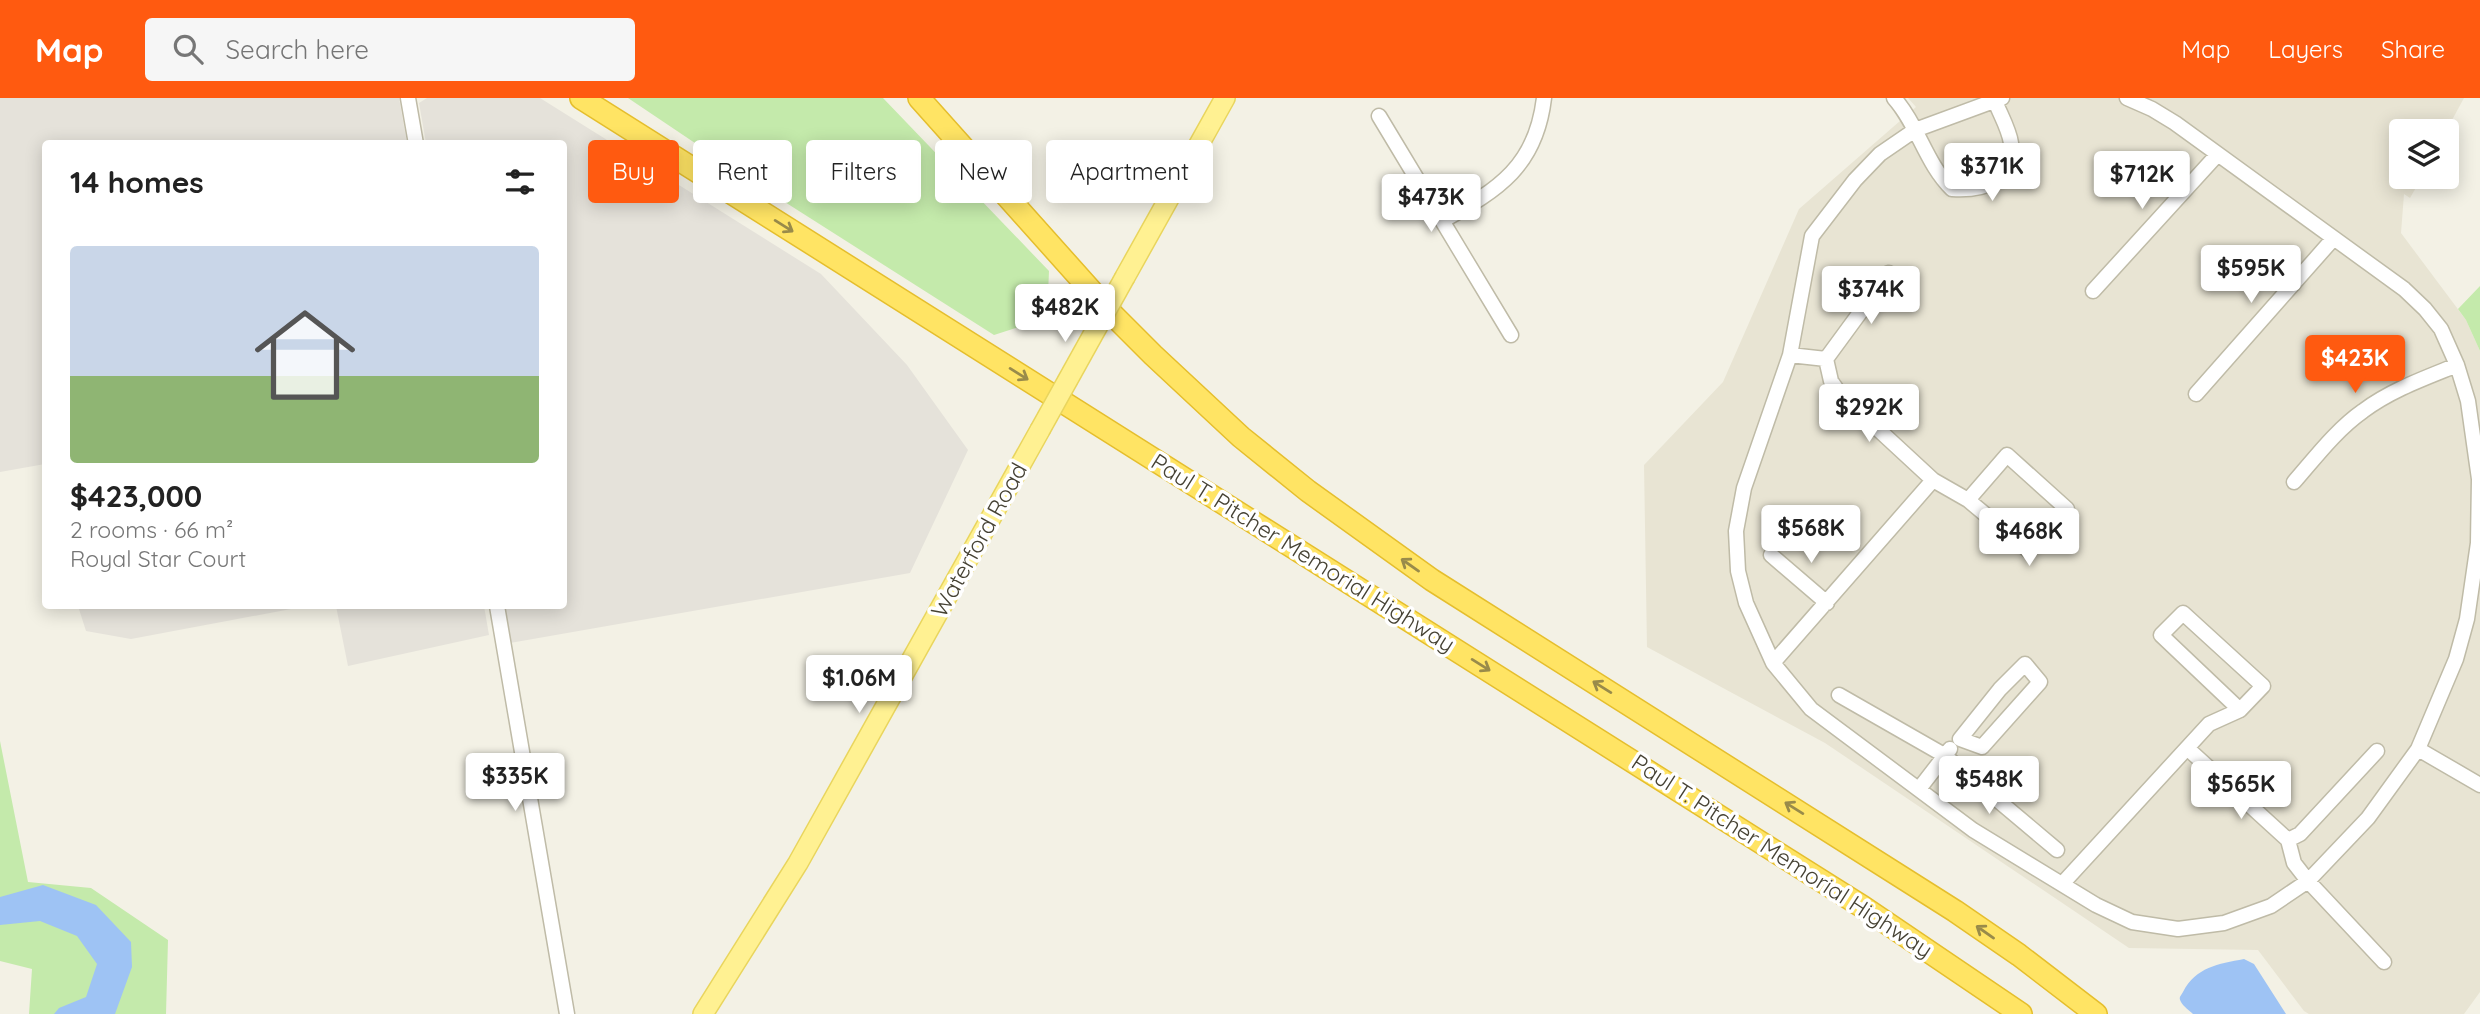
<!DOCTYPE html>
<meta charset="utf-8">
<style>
body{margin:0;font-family:Quicksand,sans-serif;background:#f6f6f6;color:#222;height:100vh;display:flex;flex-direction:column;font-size:26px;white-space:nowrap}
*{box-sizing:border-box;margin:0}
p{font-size:23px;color:#767676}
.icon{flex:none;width:38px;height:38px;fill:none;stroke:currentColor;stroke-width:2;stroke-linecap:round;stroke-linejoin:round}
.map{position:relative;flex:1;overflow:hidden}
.side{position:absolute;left:42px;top:42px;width:525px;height:469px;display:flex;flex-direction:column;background:#fff;border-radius:7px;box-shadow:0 4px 18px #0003}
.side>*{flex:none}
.guide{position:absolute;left:588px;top:42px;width:665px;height:63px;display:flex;gap:14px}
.tools{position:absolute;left:2389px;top:21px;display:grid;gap:14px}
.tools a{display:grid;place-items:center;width:70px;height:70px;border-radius:7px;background:#fff;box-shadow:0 4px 18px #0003;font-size:35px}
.price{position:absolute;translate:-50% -60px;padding:0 16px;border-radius:7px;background:#fff;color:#222;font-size:23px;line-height:46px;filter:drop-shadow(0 2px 4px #0008)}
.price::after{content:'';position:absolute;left:50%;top:42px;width:21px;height:16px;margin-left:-10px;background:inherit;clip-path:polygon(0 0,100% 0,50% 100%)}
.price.selected{background:#ff5a10;color:#fff}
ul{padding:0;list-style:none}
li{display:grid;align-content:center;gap:14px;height:371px;padding:0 28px}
li span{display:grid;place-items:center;height:217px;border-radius:7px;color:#555}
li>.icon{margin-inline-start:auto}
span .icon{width:126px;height:126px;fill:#fffc;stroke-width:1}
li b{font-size:30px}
h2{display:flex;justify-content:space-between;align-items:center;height:84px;padding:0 28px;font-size:30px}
.chip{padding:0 24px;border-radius:7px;background:#fff;box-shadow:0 4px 18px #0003;font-size:24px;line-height:63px}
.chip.selected{background:#ff5a10;color:#fff}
header{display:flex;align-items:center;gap:42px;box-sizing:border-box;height:98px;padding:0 35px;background:#ff5a10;color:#fff}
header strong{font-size:33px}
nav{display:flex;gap:38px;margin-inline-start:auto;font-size:24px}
.search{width:490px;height:63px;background:#f6f6f6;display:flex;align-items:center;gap:18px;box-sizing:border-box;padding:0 24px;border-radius:7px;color:#767676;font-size:26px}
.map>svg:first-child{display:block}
.residential{fill:#e8e4d3}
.industrial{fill:#e5e2da}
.green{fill:#c4eaab}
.water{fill:#9ec3f4}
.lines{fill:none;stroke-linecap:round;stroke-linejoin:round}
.minor-casing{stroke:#bfbba7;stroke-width:17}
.major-casing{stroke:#e9d55d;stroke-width:22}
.highway-casing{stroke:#e5be2d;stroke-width:24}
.minor{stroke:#fff;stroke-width:14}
.major{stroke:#fff192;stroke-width:19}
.highway{stroke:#ffe464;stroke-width:21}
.major-bridge-casing{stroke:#e9d55d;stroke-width:22;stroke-linecap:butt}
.major-bridge{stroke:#fff192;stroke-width:19}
.oneway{stroke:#998b4a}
.labels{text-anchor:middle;stroke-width:7;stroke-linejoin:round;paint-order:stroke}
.street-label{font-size:23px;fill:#464234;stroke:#fff}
</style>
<header>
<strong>Map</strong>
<div class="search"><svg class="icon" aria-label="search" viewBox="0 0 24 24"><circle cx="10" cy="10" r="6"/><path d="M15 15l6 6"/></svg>Search here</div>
<nav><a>Map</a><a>Layers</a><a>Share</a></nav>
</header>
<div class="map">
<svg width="2480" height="916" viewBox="0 0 2480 916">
<rect width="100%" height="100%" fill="#f3f1e5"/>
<!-- residential -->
<path class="residential" d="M 1908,0 L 2464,0 L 2446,33 L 2401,33 L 2401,79 L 2422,79 L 2410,100 L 2404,96 L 2401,135 L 2466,222 L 2480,253 L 2480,894 L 2464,916 L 2309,916 L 2304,913 L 2258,852 L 2129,850 L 1825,645 L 1647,549 L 1644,367 L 1723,284 L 1799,111 L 1916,9 Z"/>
<!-- industrial -->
<path class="industrial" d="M 0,0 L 399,0 L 407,45 L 46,46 L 45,366 L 0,374 Z
M 427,0 L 540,0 L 821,176 L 907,267 L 968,352 L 910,475 L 510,545 L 505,508 L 564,508 L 564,46 L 426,45 L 419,5 Z
M 78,508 L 307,508 L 131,541 L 86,533 Z
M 336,508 L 484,508 L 489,537 L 348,568 Z"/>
<!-- green -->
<path class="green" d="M 628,0 L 883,0 L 1049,173 L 1047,220 L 994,237 L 747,80 Z
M 2480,188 L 2480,253 L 2466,222 L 2458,211 Z
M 0,643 L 28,784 L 91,790 L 168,842 L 166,916 L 29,916 L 32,871 L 0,863 Z"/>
<!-- water -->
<path class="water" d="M 43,787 L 96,807 L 131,844 L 132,869 L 115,916 L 54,916 L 59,910 L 86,899 L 97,866 L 77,838 L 40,823 L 0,827 L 0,799 Z
M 2244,861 L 2254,866 L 2286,916 L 2193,916 C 2190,913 2183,908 2181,904 C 2178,899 2181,898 2183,894 C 2196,869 2218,866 2244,861 Z"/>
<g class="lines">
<!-- minor casing -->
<g class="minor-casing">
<path id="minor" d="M 408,0 L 416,46
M 1894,0 C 1918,27 1926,66 1952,91 C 1984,93 2017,83 2011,45 C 2009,31 2000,16 1995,3
M 2002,0 L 1915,32 L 1880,56 L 1855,82 L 1812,138 L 1790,257 L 1744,390 L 1736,433 L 1738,473 L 1746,505 L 1773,565 L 1811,611 L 1973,732 L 2096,807 L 2132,824 L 2178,831 L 2224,825 L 2271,808 L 2308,783 L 2368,720 L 2418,651 L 2456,561 L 2467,521 L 2478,445 L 2479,381 L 2468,303 L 2457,267 L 2441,231 L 2425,211 L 2404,191 L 2175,25 L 2152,11 L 2127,0
M 1379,18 L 1511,237
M 1444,122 C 1499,91 1536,68 1544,0
M 2093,193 L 2217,57
M 1790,257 L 1826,261 L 1831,283 L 1840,296 L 1933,382 L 1968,402
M 1826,261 L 1889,175
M 2196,296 L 2333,141
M 2007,357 L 2067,411 L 2029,453 L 1968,402 Z
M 2294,384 C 2315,360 2336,332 2363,313 C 2391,292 2425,280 2457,267
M 1771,457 L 1827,505
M 497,508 L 567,916
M 2183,515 L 2263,588 L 2240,612 L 2161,537 Z
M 1773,565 L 1933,382
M 2025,566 L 2040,584 L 1982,649 L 1960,641 L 2000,591 Z
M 1839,597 L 1944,657 L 2057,752
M 2187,650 L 2288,742 L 2294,765 L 2308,783 L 2384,864
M 2418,651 L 2480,687
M 1919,691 L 1950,651
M 2288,742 L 2300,736 L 2377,653
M 2063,785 L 2209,626 L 2240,612"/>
</g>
<!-- major casing -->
<g class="major-casing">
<path id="major" d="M 1125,179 L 1225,0
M 703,916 L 798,765 L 1040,332"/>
</g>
<!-- highway casing -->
<g class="highway-casing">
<path id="highway" d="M 581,0 L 1863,809 L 2021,916
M 919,0 L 1113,217 L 1153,257 L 1241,339 L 1308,393 L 1432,482 L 1955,813 L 2019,857 L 2096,916"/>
</g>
<!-- minor -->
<use href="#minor" class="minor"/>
<!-- major -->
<use href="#major" class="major"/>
<!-- highway -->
<use href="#highway" class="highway"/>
<!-- major-bridge casing -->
<g class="major-bridge-casing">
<path id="major-bridge" d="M 1040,332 L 1125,179"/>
</g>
<!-- major-bridge -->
<use href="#major-bridge" class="major-bridge"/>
</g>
<!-- one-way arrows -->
<defs><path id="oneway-shaft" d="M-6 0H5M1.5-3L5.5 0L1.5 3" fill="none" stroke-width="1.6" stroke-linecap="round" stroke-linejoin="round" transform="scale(1.75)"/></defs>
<g class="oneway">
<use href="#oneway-shaft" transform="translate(784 128) rotate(32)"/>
<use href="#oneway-shaft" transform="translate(1019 276) rotate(32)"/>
<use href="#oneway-shaft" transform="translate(1410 467) rotate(-145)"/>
<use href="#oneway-shaft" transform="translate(1481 567) rotate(32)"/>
<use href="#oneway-shaft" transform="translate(1602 589) rotate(-148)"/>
<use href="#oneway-shaft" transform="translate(1794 710) rotate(-148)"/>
<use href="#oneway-shaft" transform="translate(1985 834) rotate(-145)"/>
</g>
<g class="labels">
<!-- street labels -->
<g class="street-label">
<text transform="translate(979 442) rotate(-61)" y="8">Waterford Road</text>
<text transform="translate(1303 455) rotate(32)" y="8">Paul T. Pitcher Memorial Highway</text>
<text transform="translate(1782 758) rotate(33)" y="8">Paul T. Pitcher Memorial Highway</text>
</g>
</g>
</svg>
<div class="tools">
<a><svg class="icon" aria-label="layers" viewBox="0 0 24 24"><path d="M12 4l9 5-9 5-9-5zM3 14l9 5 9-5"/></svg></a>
</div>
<b class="price" style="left:1992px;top:105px">$371K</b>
<b class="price" style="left:2142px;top:113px">$712K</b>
<b class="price" style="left:1431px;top:136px">$473K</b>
<b class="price" style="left:2251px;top:207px">$595K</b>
<b class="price" style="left:1871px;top:228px">$374K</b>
<b class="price" style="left:1065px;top:246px">$482K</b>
<b class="price selected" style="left:2355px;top:297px">$423K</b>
<b class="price" style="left:1869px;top:346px">$292K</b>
<b class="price" style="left:1811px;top:467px">$568K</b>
<b class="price" style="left:2029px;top:470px">$468K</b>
<b class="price" style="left:859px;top:617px">$1.06M</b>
<b class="price" style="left:515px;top:715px">$335K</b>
<b class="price" style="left:1989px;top:718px">$548K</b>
<b class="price" style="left:2241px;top:723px">$565K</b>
<div class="guide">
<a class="chip selected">Buy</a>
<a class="chip">Rent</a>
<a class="chip">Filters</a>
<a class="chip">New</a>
<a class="chip">Apartment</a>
</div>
<section class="side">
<h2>14 homes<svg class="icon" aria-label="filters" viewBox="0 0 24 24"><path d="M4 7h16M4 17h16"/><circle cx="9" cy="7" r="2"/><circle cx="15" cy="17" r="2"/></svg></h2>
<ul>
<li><span style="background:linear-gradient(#c9d6e8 60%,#8fb573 0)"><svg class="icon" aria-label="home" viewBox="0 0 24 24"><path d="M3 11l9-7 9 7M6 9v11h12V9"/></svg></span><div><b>$423,000</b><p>2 rooms · 66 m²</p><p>Royal Star Court</p></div></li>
</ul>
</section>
</div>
